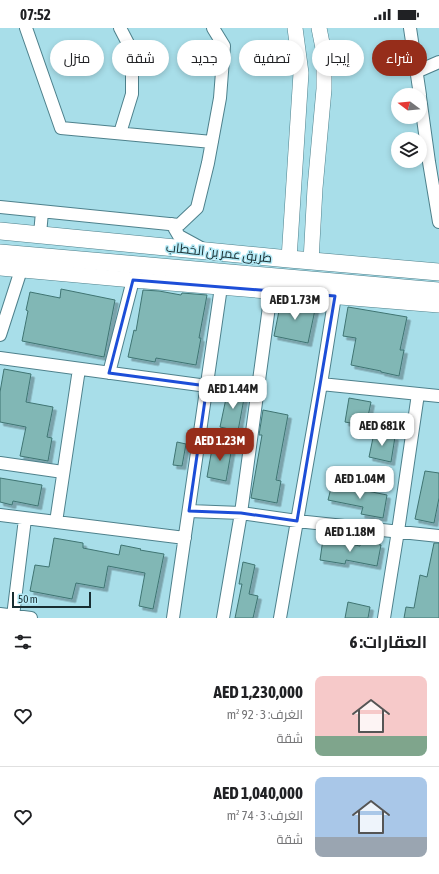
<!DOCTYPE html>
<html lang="ar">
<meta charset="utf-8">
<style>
body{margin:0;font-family:"Asap Condensed",Cairo,sans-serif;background:#f6f6f6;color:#202124;direction:rtl;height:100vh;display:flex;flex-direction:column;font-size:15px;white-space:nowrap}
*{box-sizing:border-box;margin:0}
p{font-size:13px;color:#757577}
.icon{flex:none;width:22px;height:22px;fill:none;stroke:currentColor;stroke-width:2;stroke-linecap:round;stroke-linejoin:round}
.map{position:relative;height:590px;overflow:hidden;direction:ltr}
.sheet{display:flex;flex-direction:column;background:#fff;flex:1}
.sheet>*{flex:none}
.guide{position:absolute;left:12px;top:12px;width:415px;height:36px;direction:rtl;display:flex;gap:8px}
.needle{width:26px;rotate:286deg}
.buttons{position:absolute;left:391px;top:60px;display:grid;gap:8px}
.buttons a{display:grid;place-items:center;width:36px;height:36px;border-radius:50%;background:#fff;box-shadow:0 2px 6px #0003;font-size:20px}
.scale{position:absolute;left:12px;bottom:10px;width:79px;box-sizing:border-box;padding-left:4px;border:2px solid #182d31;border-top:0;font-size:11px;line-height:14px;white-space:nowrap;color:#182d31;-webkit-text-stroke:3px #b5ebf7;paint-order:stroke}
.price{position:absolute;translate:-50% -34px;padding:0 9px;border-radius:8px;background:#fff;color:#222;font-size:13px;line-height:26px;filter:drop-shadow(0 1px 2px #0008)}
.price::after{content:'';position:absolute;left:50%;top:24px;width:12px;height:9px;margin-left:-6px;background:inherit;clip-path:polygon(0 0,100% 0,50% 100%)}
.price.current{background:#962d1a;color:#fff}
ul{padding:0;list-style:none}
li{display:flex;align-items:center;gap:12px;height:100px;padding:0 12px}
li+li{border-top:1px solid #e0e0e0}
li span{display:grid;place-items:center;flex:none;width:112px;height:80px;border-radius:8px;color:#555}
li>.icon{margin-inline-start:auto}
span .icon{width:48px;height:48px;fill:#fffc;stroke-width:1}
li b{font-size:17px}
h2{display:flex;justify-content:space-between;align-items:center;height:48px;padding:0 12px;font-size:17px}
.pill{padding:0 14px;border-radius:18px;background:#fff;box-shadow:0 2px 6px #0003;font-size:14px;line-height:36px}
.pill.current{background:#962d1a;color:#fff}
.status{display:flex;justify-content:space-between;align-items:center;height:28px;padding:0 20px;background:#fff;direction:ltr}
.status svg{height:11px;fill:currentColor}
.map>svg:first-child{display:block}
.building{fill:#81b7b5;stroke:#3f7472;filter:url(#shadow)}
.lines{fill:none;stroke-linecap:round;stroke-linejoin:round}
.minor-casing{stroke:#4e818c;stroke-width:14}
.tertiary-casing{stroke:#4e818c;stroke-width:16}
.secondary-casing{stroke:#4e818c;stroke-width:18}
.minor{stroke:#fff;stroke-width:12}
.tertiary{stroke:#fff;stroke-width:15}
.secondary{stroke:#fff;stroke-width:17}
.marked{fill:none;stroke:#1d4ed8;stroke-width:3;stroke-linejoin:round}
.labels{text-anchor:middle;stroke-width:3;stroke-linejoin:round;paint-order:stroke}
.street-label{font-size:13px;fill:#182d31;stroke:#b5ebf7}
</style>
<div class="status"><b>07:52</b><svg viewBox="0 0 49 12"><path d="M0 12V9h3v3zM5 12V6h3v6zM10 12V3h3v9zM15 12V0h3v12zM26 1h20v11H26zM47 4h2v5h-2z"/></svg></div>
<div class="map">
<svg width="439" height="590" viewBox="0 0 439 590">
<defs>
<filter id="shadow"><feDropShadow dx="3.5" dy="3.5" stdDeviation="0" flood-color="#0004"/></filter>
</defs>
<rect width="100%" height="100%" fill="#a8dee9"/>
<!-- building -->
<path class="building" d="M 61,261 L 115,272 L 104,329 L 22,313 L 28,283 L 26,282 L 30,264 L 60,270 Z
M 143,262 L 159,263 L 181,267 L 182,265 L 207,267 L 199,310 L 201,310 L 196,337 L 156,330 L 155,334 L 128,329 L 134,302 L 136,303 Z
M 281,273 L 303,275 L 316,277 L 308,315 L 274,308 Z
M 348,279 L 407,289 L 400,322 L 404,322 L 399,348 L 381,344 L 381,343 L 351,337 L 356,310 L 343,308 Z
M 4,341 L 31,346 L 26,374 L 53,379 L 47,409 L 52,410 L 48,433 L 20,428 L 26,399 L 0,394 L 0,364 Z
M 228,361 L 245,365 L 238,403 L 220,399 Z
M 349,370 L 371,374 L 366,398 L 345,394 Z
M 263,382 L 288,387 L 276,452 L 281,453 L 277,475 L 251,470 L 262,407 L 259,407 Z
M 374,405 L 395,409 L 391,434 L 369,429 Z
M 177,414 L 186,416 L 182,438 L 173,437 Z
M 213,415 L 232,419 L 226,453 L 207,449 Z
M 425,443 L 439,445 L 439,470 L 434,495 L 415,491 Z
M 0,450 L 42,457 L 38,478 L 13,473 L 12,477 L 0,474 Z
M 332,456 L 387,467 L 383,490 L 361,486 L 363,479 L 328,472 Z
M 54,510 L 83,515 L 83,520 L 119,527 L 121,517 L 141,521 L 140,522 L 164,526 L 153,581 L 139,578 L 145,545 L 108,538 L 104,560 L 76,555 L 72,571 L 30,563 L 35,537 L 49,539 Z
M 323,511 L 360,518 L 361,513 L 381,517 L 377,538 L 346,532 L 345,536 L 320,532 Z
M 434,515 L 439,515 L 439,590 L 404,590 L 406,579 L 414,580 L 420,547 L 427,549 Z
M 243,534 L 255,537 L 249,566 L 258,568 L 253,590 L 235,590 L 242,556 L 239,556 Z
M 348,574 L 370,579 L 368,590 L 345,590 Z"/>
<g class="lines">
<!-- minor casing -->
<g class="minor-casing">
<path id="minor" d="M 26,0 L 61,100 L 212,114
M 120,0 L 132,23 L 132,66 L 120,105
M 410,0 L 420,67
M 416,44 L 439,34
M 420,69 L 429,134 L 439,194
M 0,179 L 179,197 L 197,180 L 208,135 L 220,70 L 224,18 L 213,0
M 172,196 L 179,208 L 201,220
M 40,206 L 42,184
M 0,307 L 21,242
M 0,330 L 207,358
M 109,345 L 133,252
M 321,356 L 439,368
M 0,435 L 63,444
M 189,483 L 241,485 L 297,493 L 439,508
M 0,487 L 185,510
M 56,494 L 79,341
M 0,586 L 31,590
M 13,588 L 25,491
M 173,590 L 221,259
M 223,590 L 241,485 L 271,264
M 280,590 L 321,356 L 335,268
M 384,590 L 398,503 L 418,366"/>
</g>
<!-- tertiary casing -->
<g class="tertiary-casing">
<path id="tertiary" d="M 289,231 L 301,45 L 295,0
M 311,233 L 315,160 L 324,61 L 324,25 L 319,0
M 0,240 L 133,252 L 439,277"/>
</g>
<!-- secondary casing -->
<g class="secondary-casing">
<path id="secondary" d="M 0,203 L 289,231 L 439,244
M 0,225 L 439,263"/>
</g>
<!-- minor -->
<use href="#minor" class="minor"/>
<!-- tertiary -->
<use href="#tertiary" class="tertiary"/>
<!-- secondary -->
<use href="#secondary" class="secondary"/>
</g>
<!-- marked area -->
<path class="marked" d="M 133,252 L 335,268 L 297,493 L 241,485 L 189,483 L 207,358 L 109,345 Z"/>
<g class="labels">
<!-- street labels -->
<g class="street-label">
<text transform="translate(219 224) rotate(6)" y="5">طريق عمر بن الخطاب</text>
</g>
</g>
</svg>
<div class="buttons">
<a><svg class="needle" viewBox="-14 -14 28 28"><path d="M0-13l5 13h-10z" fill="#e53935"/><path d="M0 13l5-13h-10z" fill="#757577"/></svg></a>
<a><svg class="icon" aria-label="layers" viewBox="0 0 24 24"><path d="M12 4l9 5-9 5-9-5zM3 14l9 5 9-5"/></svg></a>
</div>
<div class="scale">50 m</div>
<b class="price" style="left:295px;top:293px">AED 1.73M</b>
<b class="price" style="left:233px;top:382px">AED 1.44M</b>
<b class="price" style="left:382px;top:419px">AED 681K</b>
<b class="price current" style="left:220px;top:434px">AED 1.23M</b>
<b class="price" style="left:360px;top:472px">AED 1.04M</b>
<b class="price" style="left:350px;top:525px">AED 1.18M</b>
<div class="guide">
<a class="pill current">شراء</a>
<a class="pill">إيجار</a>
<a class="pill">تصفية</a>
<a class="pill">جديد</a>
<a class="pill">شقة</a>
<a class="pill">منزل</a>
</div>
</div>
<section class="sheet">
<h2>العقارات: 6<svg class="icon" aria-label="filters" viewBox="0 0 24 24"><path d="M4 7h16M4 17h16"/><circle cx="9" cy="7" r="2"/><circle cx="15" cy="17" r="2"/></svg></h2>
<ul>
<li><span style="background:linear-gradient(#f6c9c9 75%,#7fa58c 0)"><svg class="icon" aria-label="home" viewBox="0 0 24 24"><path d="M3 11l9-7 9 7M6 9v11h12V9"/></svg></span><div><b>AED 1,230,000</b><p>الغرف: 3 · 92 m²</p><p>شقة</p></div><svg class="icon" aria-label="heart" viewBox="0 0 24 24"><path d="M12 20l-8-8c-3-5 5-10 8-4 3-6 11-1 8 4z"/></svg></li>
<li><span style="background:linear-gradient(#a9c7e8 75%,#9aa5b1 0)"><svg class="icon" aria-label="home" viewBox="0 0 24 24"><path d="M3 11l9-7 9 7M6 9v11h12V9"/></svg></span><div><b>AED 1,040,000</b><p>الغرف: 3 · 74 m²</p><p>شقة</p></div><svg class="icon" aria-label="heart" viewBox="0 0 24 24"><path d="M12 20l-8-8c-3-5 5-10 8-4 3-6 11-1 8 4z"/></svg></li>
</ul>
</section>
